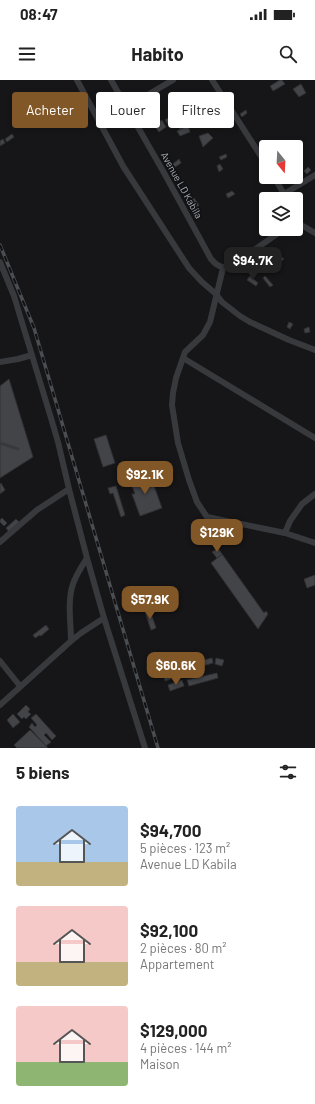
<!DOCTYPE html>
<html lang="fr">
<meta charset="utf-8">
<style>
body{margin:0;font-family:Barlow,sans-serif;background:#f2f2f2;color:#222;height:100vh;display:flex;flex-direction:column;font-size:15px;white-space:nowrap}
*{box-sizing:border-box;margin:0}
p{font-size:13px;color:#767676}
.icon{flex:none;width:22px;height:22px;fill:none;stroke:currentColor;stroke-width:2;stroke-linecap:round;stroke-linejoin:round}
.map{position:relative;height:668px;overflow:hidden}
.details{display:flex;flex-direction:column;background:#fff;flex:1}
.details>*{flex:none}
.guide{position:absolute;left:12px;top:12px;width:291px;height:36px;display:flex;gap:8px}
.needle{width:26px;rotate:162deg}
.tools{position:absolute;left:259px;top:60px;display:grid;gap:8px}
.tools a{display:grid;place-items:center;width:44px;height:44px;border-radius:4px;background:#fff;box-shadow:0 2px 6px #0003;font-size:20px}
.price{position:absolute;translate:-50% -34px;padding:0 9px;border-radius:8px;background:#825727;color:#fff;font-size:13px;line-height:26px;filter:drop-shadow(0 1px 2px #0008)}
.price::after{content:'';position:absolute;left:50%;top:24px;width:12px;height:9px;margin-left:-6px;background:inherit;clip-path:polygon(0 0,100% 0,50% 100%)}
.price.selected{background:#222;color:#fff}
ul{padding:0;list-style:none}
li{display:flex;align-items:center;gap:12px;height:100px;padding:0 16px}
li span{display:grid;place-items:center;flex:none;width:112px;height:80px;border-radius:4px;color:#555}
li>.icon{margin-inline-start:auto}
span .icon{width:48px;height:48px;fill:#fffc;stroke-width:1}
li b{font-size:17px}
h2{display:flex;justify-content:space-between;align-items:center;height:48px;padding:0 16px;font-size:17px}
.pill{padding:0 14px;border-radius:4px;background:#fff;box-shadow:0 2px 6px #0003;font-size:14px;line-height:36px}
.pill.selected{background:#825727;color:#fff}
.status{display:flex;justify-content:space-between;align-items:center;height:28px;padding:0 20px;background:#fff;direction:ltr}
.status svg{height:11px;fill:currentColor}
header{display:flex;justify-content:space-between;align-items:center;height:52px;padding:0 16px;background:#fff;font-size:18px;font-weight:700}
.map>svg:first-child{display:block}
.building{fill:#424448;stroke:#303034}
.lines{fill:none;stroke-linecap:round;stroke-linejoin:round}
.service{stroke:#37393d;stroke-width:3}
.minor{stroke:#37393d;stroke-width:6}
.rail-casing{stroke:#4a4d52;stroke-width:3.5}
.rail{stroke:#111113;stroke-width:2;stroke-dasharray:6;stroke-linecap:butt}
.labels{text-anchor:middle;stroke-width:3;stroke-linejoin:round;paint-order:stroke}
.street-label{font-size:10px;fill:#a8afb9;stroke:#111113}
</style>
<div class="status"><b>08:47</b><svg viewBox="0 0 49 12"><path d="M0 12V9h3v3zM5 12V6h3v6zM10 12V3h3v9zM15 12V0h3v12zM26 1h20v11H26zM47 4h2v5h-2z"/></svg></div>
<header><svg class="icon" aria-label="menu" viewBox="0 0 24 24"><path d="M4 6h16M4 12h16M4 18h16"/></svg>Habito<svg class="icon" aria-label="search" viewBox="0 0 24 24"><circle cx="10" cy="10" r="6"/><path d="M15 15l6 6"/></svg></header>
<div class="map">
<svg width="315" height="668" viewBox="0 0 315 668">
<rect width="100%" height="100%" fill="#161618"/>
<!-- building -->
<path class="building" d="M 280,0 L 282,0 L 285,4 L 273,11 L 270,6 Z
M 301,4 L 306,13 L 299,17 L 293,9 Z
M 185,22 L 192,32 L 185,37 L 178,27 Z
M 210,27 L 212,31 L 208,32 L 209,35 L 212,34 L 214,39 L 203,44 L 197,33 Z
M 246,30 L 247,33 L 242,37 L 240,34 Z
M 177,32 L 182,39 L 170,47 L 165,40 Z
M 162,40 L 166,47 L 159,52 L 154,45 Z
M 184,42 L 186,45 L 180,49 L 178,46 Z
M 188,46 L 190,52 L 180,56 L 177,51 Z
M 208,53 L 213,58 L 203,67 L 199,56 Z
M 12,54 L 14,57 L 7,62 L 5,59 Z
M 3,59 L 5,63 L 0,66 L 0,61 Z
M 226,74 L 227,77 L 221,80 L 219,77 Z
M 179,79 L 181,83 L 175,87 L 173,84 Z
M 220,84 L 223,89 L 219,92 L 217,86 Z
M 308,87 L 311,90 L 307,94 L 304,91 Z
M 232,111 L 235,114 L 228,118 L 226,114 Z
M 194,118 L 199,125 L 197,127 L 192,119 Z
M 280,175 L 284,179 L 279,184 L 275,180 Z
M 250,196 L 258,203 L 256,206 L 247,200 Z
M 265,196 L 273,205 L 270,207 L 263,198 Z
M 289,242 L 293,244 L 290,249 L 287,247 Z
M 309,247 L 310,252 L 305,253 L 304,249 Z
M 9,299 L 33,377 L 0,398 L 0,306 Z
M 106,355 L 115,383 L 103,387 L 94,359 Z
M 144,392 L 150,407 L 154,406 L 162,428 L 140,436 L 132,414 L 135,414 L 129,398 Z
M 1,403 L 5,410 L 0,414 L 0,404 Z
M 116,406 L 125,435 L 121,437 L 113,413 L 110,414 L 108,408 Z
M 2,438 L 7,443 L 4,446 L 0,442 L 0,440 Z
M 16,439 L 20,443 L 9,452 L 6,448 Z
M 218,468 L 222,474 L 217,478 L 212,472 Z
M 222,474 L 264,533 L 266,531 L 268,534 L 258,549 L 211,483 Z
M 315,495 L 315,505 L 307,508 L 304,499 Z
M 150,530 L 156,548 L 151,550 L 145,532 Z
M 46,545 L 49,549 L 41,556 L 40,555 L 35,558 L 33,555 Z
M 212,578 L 213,583 L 185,591 L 184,585 Z
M 216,578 L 224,580 L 222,586 L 215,584 Z
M 165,580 L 171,599 L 165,601 L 160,582 Z
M 217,593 L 218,598 L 189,606 L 187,600 Z
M 182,600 L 184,606 L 170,611 L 168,605 Z
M 26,625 L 30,629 L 28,632 L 31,634 L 26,639 L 24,637 L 22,639 L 17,634 Z
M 13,634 L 20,642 L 13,648 L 7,640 Z
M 36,634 L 56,656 L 52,660 L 46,653 L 44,655 L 51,662 L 46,666 L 29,647 L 32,643 L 35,647 L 37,645 L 31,638 Z
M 30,650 L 48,668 L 17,668 L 14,665 Z"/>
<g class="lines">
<!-- service -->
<path class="service" d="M 0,363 L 18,369"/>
<!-- minor -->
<path class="minor" d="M 77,0 L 123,86 L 189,188 L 202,202 L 216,214 L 222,222 L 240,236 L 250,242 L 289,260 L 315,270
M 111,0 L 163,91 L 211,179 C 217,186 221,188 230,187 L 284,149
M 212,0 L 266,84
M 100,43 L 173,0
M 274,97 L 284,114
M 287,119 L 284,114 L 315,95
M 296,142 L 315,153
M 0,182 L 14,216 L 51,338 L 58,362 L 69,409 L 87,478 L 104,538 L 145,668
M 223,188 L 210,242 L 203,255 L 185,272 L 176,298 L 173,313 L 172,325 L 178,363 L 189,400 L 197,422 L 207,437 L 285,453 L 315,463
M 183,278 L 315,358
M 0,282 L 18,279 L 32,275
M 285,453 L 290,441 L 302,424 L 315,414
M 0,462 L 37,430 L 69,409
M 71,561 C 71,542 67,522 73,504 C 76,495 82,486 87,478
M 0,581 L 20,606
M 0,625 L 71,561 L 81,553 L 104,538"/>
<!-- rail casing -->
<g class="rail-casing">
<path id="rail" d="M 0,165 L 34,248 L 158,668"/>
</g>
<!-- rail -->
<use href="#rail" class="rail"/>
</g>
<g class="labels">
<!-- street labels -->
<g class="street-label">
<text transform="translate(182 105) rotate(61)" y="4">Avenue LD Kabila</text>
</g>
</g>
</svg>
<div class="tools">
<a><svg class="needle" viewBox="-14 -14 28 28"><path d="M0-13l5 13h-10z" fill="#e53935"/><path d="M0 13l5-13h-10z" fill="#767676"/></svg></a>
<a><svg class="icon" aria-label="layers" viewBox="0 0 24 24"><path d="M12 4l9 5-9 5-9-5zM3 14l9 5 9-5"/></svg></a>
</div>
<b class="price selected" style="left:253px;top:201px">$94.7K</b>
<b class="price" style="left:145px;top:415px">$92.1K</b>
<b class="price" style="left:217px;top:473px">$129K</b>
<b class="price" style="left:150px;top:540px">$57.9K</b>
<b class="price" style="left:176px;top:606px">$60.6K</b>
<div class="guide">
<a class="pill selected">Acheter</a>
<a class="pill">Louer</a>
<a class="pill">Filtres</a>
</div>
</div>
<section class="details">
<h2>5 biens<svg class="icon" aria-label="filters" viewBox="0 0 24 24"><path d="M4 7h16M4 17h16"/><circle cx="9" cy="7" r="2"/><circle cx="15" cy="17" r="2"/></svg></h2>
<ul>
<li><span style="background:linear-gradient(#a9c7e8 70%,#c2b280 0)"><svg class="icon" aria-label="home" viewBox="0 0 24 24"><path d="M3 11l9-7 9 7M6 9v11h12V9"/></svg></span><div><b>$94,700</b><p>5 pièces · 123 m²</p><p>Avenue LD Kabila</p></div></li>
<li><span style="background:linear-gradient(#f6c9c9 70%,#c2b280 0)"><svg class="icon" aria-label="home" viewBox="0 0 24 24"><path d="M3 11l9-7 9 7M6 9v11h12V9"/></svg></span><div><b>$92,100</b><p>2 pièces · 80 m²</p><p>Appartement</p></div></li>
<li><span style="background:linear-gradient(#f6c9c9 70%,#8fb573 0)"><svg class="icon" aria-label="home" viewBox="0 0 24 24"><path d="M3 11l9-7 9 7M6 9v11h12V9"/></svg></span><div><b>$129,000</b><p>4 pièces · 144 m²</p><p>Maison</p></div></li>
</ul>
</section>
